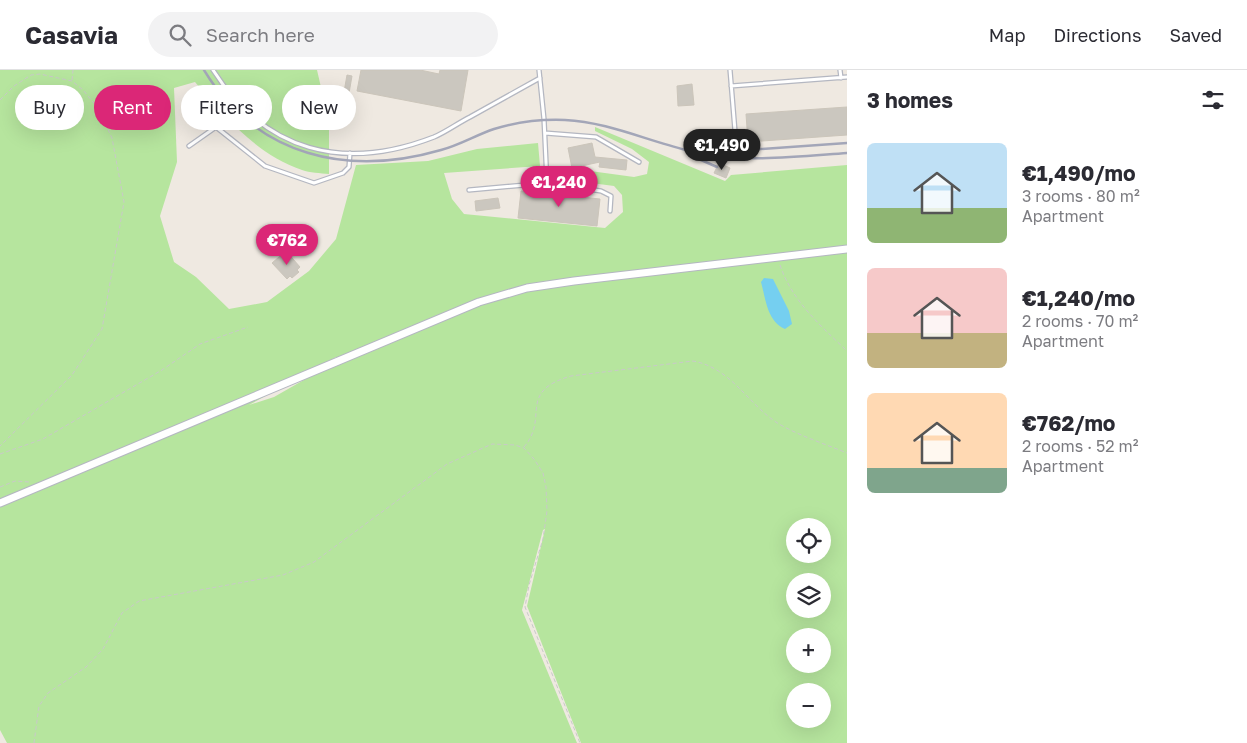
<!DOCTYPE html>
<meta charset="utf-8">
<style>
body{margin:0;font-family:"Golos Text",sans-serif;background:#f2f2f3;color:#2b2b33;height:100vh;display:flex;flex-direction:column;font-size:19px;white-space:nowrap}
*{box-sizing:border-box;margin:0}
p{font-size:16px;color:#7c7c81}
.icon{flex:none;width:28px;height:28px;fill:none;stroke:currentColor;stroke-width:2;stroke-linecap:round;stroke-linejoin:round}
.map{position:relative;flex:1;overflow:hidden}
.details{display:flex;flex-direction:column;background:#fff;width:400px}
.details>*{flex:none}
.top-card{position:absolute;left:15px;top:15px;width:475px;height:45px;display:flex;gap:10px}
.fabs{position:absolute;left:786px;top:448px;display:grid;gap:10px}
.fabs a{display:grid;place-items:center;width:45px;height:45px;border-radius:50%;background:#fff;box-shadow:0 5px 20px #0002;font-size:25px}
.price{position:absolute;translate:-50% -42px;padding:0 11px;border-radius:18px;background:#db2777;color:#fff;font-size:16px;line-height:32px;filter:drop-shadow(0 1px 2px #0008)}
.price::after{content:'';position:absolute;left:50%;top:30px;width:15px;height:11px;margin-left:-8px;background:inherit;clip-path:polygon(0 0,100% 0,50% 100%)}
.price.current{background:#222;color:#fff}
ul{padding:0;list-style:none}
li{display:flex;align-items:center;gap:15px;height:125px;padding:0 20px}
li span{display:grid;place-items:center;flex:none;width:140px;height:100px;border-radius:8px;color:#555}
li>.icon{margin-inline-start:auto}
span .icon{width:60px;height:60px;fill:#fffc;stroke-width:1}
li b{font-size:21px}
h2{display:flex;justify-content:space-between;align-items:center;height:60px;padding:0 20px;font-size:21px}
.tag{padding:0 18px;border-radius:22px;background:#fff;box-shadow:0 5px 20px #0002;font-size:18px;line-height:45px}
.tag.current{background:#db2777;color:#fff}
header{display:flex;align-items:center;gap:30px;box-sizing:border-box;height:70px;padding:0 25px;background:#fff;border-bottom:1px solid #e1e1e2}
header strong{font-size:24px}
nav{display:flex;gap:28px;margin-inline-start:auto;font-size:18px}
.search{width:350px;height:45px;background:#f2f2f3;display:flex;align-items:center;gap:12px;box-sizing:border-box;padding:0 18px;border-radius:28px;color:#7c7c81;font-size:19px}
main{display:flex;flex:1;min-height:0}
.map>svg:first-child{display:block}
.green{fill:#b6e59e;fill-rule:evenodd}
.water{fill:#75cff0}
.building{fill:#cbc7bf;stroke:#cbc5ba}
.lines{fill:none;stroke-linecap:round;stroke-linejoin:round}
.lane-casing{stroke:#b4b7c1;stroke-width:5.5}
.street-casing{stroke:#b4b7c1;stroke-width:9}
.path{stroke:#c9c9c9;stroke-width:1;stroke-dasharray:4 2.5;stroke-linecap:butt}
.lane{stroke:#fff;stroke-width:3}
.street{stroke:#fff;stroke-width:7}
.rail{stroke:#a3a6b8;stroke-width:2.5}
</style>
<header>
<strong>Casavia</strong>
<div class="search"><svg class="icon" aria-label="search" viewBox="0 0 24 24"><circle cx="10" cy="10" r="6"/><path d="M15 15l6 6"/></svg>Search here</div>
<nav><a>Map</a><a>Directions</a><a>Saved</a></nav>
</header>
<main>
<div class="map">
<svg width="847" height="673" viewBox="0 0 847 673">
<rect width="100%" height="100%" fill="#efe9e1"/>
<!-- green -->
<path class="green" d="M 0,0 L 317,0 L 329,52 L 329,104 C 320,103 310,103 302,100 C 256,84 225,47 195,12 L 174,18 L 177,92 L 160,146 L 174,192 L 196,207 L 229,239 L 267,232 L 309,201 L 336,169 L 356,95 L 428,91 L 477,79 L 538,73 L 540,96 L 444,103 L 452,129 L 464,144 L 605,158 L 623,142 L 622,125 L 614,116 L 561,109 L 554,100 L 561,97 L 634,107 L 647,104 L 649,92 L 632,79 L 595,61 L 595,57 L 725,111 L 731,105 L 847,95 L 847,673 L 581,673 L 527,536 L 545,459 L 543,460 L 522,540 L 577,673 L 7,673 L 0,660 ZM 336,287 L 339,290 L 274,327 L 249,335 ZM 795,456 L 822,456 L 822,484 L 795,484 ZM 795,511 L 822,511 L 822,539 L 795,539 ZM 795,566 L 822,566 L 822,594 L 795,594 ZM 795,621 L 822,621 L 822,649 L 795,649 Z"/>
<!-- water -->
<path class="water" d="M 764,208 L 773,209 L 789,241 L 792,254 L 785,259 C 767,251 766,230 761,212 Z"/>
<!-- building -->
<path class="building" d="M 361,0 L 420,0 L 439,4 L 440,0 L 468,0 L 461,41 L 357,21 Z
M 347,5 L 352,6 L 349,23 L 344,22 Z
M 692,14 L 694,35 L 678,36 L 677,16 Z
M 847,37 L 847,65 L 748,72 L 746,44 Z
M 592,73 L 595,87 L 627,90 L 626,100 L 599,97 L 600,92 L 572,98 L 568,78 Z
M 719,93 L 730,98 L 726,108 L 714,103 Z
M 521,121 L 600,129 L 597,156 L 518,148 Z
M 498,128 L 500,138 L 476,141 L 475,131 Z
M 286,181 L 300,197 L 297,200 L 299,202 L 292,208 L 290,206 L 287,209 L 272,193 Z"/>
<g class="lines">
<!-- lane casing -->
<g class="lane-casing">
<path id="lane" d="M 213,0 C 265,82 344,102 434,67 C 446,62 458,53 470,47 C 493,34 517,21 540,8
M 539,0 L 544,49 L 547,113 L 601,121 L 611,126 L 610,141
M 730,0 L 736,73
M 840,0 L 841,8
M 731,16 L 847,7
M 545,63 L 596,67 L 639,92
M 189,76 L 216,57 L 265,96 L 314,113 L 343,103 L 349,97 L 350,83
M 469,120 L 547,113"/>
</g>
<!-- street casing -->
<g class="street-casing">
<path id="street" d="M 0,433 L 479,232 L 527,218 L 574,211 L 847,179"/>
</g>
<!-- path -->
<path class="path" d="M 72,10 L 73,0
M 0,30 L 14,16 L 31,5 L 40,4 L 72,11 L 83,20 L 98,38 L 112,68 L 124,132 L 102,259 L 72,305 L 0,376
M 780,195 C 792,231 820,255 847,281
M 524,377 C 550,347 516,322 571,306 L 693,291 C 732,298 748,335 779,354 C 800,366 825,374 847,383
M 0,384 L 43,369 L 162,300 L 200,274 L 248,257
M 0,417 L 15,411 L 29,412
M 34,673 L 39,636 L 48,623 L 86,597 L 103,579 L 122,543 L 139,531 L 283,505 L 314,492 L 447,394 L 492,374 L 515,375 L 524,378 L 534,389 L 543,403 L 546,417 L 547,441 L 543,469 L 529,515 L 525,537 L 580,673"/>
<!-- lane -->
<use href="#lane" class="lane"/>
<!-- street -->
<use href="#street" class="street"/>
<!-- rail -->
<path class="rail" d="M 204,0 C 257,87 348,107 441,80 C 460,75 476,65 494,59 C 517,52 541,49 565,50 C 607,52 645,70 686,80 C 739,94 793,87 847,83
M 717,79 L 746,80 L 847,73
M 692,86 L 717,97"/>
</g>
</svg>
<div class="fabs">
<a><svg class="icon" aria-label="locate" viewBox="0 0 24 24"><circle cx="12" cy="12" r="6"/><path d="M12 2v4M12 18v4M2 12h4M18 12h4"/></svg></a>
<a><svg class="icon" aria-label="layers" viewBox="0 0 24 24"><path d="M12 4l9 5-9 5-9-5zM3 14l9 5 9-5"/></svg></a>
<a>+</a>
<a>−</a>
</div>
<b class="price current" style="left:722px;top:101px">€1,490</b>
<b class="price" style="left:559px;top:138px">€1,240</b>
<b class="price" style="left:287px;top:196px">€762</b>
<div class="top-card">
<a class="tag">Buy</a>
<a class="tag current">Rent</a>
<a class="tag">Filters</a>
<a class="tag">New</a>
</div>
</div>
<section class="details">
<h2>3 homes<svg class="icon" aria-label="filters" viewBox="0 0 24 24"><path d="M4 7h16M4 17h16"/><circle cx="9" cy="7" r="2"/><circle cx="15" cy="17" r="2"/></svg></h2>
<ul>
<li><span style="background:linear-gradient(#bfe0f5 65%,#8fb573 0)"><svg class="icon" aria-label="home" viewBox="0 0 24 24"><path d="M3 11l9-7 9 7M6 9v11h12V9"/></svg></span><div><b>€1,490/mo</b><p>3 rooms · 80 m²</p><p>Apartment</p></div></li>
<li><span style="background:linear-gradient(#f6c9c9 65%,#c2b280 0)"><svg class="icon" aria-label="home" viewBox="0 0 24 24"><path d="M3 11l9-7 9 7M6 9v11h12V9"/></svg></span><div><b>€1,240/mo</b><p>2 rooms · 70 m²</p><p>Apartment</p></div></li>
<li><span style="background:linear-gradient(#ffd9b3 75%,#7fa58c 0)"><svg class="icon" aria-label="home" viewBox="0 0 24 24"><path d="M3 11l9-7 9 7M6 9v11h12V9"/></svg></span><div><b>€762/mo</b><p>2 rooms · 52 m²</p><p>Apartment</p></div></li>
</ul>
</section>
</main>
